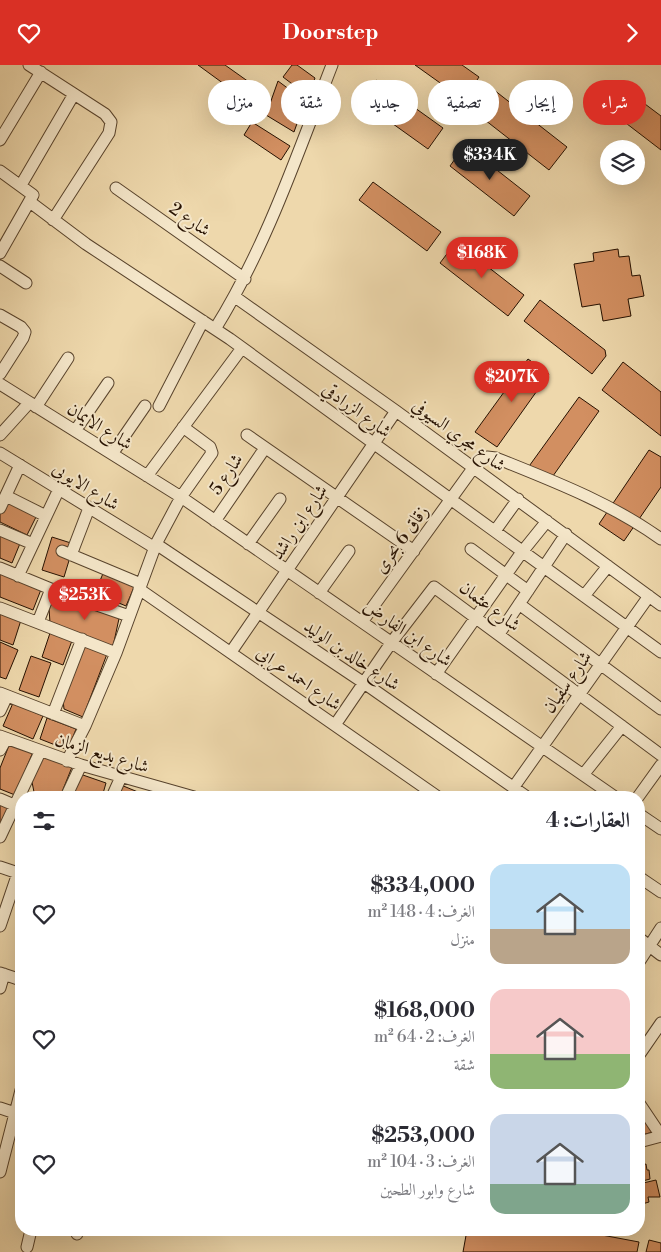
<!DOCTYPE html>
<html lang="ar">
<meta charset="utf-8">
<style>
body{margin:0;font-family:"Libre Bodoni",Amiri,serif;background:#f2f2f3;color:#2b2b33;direction:rtl;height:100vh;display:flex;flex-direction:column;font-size:19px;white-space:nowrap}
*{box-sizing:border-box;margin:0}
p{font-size:16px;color:#7c7c81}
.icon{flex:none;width:28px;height:28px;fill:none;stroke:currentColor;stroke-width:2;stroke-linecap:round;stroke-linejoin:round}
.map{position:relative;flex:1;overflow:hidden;direction:ltr}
.details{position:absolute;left:15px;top:726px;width:630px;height:445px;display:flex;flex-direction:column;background:#fff;border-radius:20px;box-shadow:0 5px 20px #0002;direction:rtl}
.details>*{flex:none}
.banner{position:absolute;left:15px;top:15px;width:631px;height:45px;direction:rtl;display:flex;gap:10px}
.buttons{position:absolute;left:600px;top:75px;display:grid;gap:10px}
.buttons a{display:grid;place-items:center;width:45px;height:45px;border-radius:50%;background:#fff;box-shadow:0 5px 20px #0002;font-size:25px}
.price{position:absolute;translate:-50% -42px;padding:0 11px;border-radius:18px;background:#d93025;color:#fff;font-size:16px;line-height:32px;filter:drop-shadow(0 1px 2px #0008)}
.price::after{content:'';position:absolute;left:50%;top:30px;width:15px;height:11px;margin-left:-8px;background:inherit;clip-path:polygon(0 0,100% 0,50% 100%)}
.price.current{background:#222;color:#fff}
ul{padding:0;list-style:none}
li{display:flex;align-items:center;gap:15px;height:125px;padding:0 15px}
li span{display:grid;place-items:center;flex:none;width:140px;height:100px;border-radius:15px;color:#555}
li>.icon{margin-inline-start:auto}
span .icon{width:60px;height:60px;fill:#fffc;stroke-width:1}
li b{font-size:21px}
h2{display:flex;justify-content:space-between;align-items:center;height:60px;padding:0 15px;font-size:21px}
.tag{padding:0 18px;border-radius:22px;background:#fff;box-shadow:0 5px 20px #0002;font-size:18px;line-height:45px}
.tag.current{background:#d93025;color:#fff}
header{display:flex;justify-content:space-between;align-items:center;height:65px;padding:0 15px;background:#d93025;color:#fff;font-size:22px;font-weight:600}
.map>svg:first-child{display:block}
.building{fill:#d28f61;stroke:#261101}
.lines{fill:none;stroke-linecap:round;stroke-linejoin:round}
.street-casing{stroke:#58432c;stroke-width:13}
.street{stroke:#f4e6c9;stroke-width:11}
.labels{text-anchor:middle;stroke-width:4;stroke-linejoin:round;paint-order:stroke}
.street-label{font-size:18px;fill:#261101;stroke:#f4e6c9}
</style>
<header><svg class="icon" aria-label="forward" viewBox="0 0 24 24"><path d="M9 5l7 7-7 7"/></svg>Doorstep<svg class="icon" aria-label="heart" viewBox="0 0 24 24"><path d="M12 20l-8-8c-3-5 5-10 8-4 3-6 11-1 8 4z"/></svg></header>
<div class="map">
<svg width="661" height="1187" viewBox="0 0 661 1187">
<rect width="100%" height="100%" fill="#eed8ac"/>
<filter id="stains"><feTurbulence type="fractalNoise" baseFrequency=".004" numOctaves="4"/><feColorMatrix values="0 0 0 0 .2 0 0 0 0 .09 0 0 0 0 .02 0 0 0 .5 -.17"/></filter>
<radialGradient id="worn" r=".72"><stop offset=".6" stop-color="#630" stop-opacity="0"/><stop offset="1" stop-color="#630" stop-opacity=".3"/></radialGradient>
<!-- building -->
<path class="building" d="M 198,0 L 225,0 L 256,22 L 246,35 Z
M 292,0 L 297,0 L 315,13 L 308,31 L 283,12 Z
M 415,0 L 462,0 L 479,12 L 464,35 Z
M 376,15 L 443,63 L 428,84 L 361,36 Z
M 278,16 L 305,36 L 294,67 L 266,50 Z
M 617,18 L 661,51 L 661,85 L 601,39 Z
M 216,23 L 247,42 L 237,58 L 212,42 Z
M 494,25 L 567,82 L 549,105 L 476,48 Z
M 252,57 L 290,81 L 281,95 L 244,70 Z
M 465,80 L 530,131 L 514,151 L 450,101 Z
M 373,117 L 441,167 L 427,186 L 359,135 Z
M 456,177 L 524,230 L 508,251 L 440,198 Z
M 618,184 L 619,192 L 629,191 L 632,211 L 640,210 L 644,231 L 628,234 L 631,251 L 603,256 L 600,239 L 582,242 L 574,199 L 594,196 L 593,188 Z
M 540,235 L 605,285 L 606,291 L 592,309 L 524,256 Z
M 528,294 L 549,309 L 497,382 L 475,367 Z
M 623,297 L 661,327 L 661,371 L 602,325 Z
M 579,332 L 599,346 L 548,418 L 527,404 Z
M 649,385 L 661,392 L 661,422 L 624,476 L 599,459 Z
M 6,432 L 38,448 L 27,470 L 0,457 L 0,445 Z
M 0,468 L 21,476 L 12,498 L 0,493 Z
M 52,472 L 74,479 L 64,512 L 42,505 Z
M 0,504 L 42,522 L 33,545 L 0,532 Z
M 104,506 L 135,520 L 126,541 L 95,528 Z
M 54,530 L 120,549 L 112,586 L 50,558 L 49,543 Z
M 0,544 L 22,552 L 13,580 L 0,575 Z
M 51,565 L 73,573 L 63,600 L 42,592 Z
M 0,577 L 18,585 L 6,614 L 0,612 Z
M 85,580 L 107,589 L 83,652 L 64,644 L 63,635 Z
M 31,591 L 51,598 L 39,632 L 19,625 Z
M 13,638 L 43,651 L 33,674 L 3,661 Z
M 47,653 L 76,664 L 68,685 L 40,674 Z
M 10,678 L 33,687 L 15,730 L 0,724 L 0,703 Z
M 42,691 L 72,702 L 60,732 L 35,732 L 32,717 Z
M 80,709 L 106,718 L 102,732 L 72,732 Z
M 121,720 L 150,732 L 115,732 Z
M 0,739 L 10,743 L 0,767 Z
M 648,1047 L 653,1067 L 639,1071 L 639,1050 Z
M 646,1099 L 647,1105 L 649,1105 L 650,1114 L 639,1117 L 639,1101 Z
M 656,1115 L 660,1132 L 648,1132 L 649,1137 L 642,1139 L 639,1119 Z
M 467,1165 L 575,1165 L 639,1177 L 637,1187 L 463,1187 Z
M 649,1175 L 661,1178 L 661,1187 L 646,1187 Z"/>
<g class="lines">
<!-- street casing -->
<g class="street-casing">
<path id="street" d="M 29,0 L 105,49 L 111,57 L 109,68 L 53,155
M 0,75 L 41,7
M 0,106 L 33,130 L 0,188
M 21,120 L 74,29
M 116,123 L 245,214
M 30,137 L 86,179 L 230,274 L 661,587
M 0,201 L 26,218
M 235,232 L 396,346 L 661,540
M 0,250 L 21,262 L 25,267 L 23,273 L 0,309
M 215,264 C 266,182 297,90 332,0
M 0,319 L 181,432 L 615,732
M 159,341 L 203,256
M 36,342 L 68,293
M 75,366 L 108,318
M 0,370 L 29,338
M 247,370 L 414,486
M 0,388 L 155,483
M 112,389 L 145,341
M 147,411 L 242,283
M 6,431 L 46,451
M 0,443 L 20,400
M 215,456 L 265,383
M 0,465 L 33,479
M 495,466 L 518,434
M 156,479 L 364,618 L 527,732
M 248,479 L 280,434
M 471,484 L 528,526
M 62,486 L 141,519
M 71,490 L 89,443
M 0,503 L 51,524 L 129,551
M 18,511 L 59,424
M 139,524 L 438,732
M 319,528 L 349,486
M 584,531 L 608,501
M 519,539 L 661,644
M 0,543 L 116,588
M 38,557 L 51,524
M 362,557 L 479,395 L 487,392 L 496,393 C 553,416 611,438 661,474
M 499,569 L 566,469
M 231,587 L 396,346
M 436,609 L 522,487 L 547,456
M 0,628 L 85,661
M 0,646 L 7,631
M 53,649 L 82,574
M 335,660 L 391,578 L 434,522 L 661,690
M 0,671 L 81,700 L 194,732
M 0,685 L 6,674
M 67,696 L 85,661 L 116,588 L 156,479 L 181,432 L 212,388 L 210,382 L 183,362
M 583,710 L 622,661
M 513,723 L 649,531
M 66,732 L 81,700
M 112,732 L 121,712
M 638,732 L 661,700
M 0,734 L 21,743
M 639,749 L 661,764
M 0,772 L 40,687
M 0,802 L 21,809
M 639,812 L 661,827
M 0,861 L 18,808
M 639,873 L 661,890
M 639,897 L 661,863
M 0,908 L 21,915
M 0,923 L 4,909
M 639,990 L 661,958
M 639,1038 L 661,1071
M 0,1043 L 21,1050
M 639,1077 L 661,1071
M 0,1107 L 21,1025
M 77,1169 L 78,1165
M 27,1182 L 31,1165"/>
</g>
<!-- street -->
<use href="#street" class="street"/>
</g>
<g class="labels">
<!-- street labels -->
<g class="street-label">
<text transform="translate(190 154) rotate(35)" y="6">شارع 2</text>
<text transform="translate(357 345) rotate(36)" y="6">شارع الزرادقي</text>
<text transform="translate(100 361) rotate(32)" y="6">شارع الايمان</text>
<text transform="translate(459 370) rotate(36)" y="6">شارع مجري السيوفي</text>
<text transform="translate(226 409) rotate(-56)" y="6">شارع 5</text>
<text transform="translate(86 421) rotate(32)" y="6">شارع الايوبى</text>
<text transform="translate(299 457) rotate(-56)" y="6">شارع ابن راشد</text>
<text transform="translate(401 474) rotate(-54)" y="6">زقاق 6 بحرى</text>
<text transform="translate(490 541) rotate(37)" y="6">شارع عثمان</text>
<text transform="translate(408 568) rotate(35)" y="6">شارع ابن الفارض</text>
<text transform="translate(352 590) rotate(34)" y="6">شارع خالد بن الوليد</text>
<text transform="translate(299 613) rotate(35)" y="6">شارع احمد عرابى</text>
<text transform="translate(567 617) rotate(-55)" y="6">شارع سفيان</text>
<text transform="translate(102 688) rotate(17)" y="6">شارع بديع الزمان</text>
</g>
</g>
<rect width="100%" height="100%" filter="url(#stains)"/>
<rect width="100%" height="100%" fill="url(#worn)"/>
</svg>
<div class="buttons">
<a><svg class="icon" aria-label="layers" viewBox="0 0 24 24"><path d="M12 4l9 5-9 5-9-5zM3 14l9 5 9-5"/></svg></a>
</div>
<b class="price current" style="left:490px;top:116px">$334K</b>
<b class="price" style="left:482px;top:214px">$168K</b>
<b class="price" style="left:512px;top:338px">$207K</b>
<b class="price" style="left:85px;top:556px">$253K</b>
<div class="banner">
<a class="tag current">شراء</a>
<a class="tag">إيجار</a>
<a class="tag">تصفية</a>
<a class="tag">جديد</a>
<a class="tag">شقة</a>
<a class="tag">منزل</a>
</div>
<section class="details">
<h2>العقارات: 4<svg class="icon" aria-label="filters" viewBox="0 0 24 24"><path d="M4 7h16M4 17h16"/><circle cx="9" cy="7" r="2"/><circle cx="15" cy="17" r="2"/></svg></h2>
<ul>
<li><span style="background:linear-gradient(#bfe0f5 65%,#b9a48a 0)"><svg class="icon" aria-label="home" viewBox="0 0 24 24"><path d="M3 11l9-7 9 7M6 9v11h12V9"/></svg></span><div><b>$334,000</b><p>الغرف: 4 · 148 m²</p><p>منزل</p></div><svg class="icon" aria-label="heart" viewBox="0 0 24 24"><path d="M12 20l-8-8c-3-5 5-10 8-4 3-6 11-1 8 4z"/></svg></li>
<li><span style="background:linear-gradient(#f6c9c9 65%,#8fb573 0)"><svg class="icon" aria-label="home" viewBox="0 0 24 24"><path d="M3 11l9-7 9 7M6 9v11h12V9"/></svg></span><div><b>$168,000</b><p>الغرف: 2 · 64 m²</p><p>شقة</p></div><svg class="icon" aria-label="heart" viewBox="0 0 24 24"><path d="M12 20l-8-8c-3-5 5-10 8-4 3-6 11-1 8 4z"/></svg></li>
<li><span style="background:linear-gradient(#c9d6e8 70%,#7fa58c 0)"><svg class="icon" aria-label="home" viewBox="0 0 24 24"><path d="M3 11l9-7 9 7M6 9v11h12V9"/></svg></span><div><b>$253,000</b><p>الغرف: 3 · 104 m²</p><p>شارع وابور الطحين</p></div><svg class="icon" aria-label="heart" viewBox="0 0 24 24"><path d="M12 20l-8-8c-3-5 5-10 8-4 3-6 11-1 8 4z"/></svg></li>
</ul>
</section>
</div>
